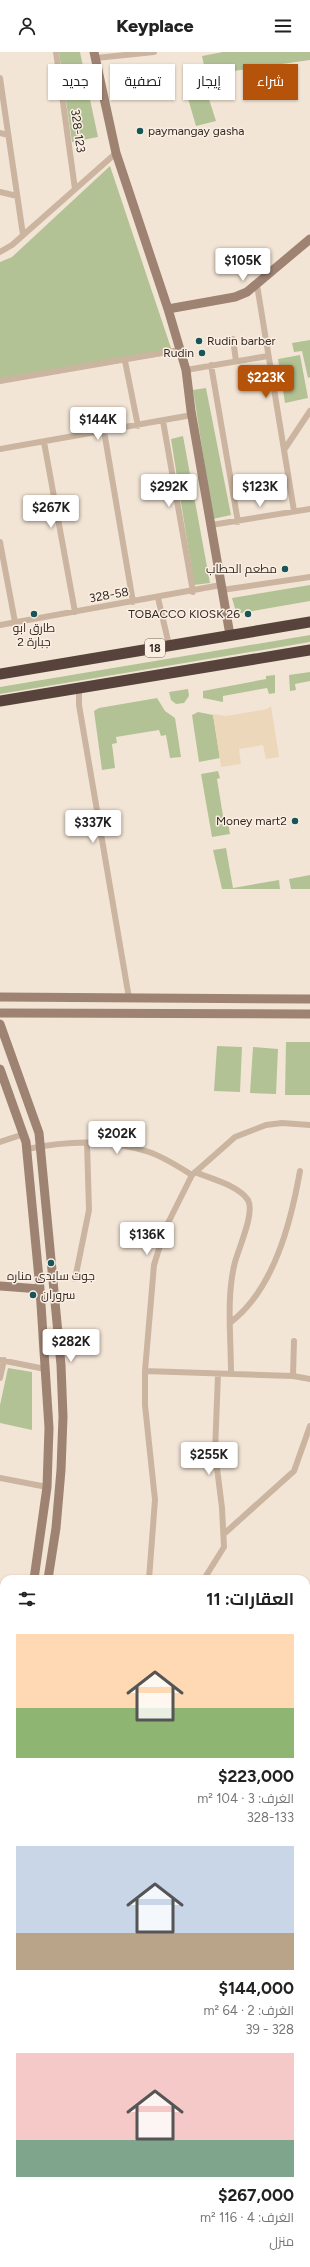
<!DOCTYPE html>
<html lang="ar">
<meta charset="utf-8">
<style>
body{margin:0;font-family:Figtree,Cairo,sans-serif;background:#f6f6f6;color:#222;direction:rtl;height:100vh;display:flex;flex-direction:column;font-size:15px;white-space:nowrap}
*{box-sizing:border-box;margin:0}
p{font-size:13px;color:#767676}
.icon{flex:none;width:22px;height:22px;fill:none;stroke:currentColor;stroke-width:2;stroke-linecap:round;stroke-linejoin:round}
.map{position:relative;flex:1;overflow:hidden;direction:ltr}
.details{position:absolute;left:0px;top:1523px;width:310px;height:692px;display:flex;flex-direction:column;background:#fff;border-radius:12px 12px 0 0;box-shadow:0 1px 3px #0004;direction:rtl}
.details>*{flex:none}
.top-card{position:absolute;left:12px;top:12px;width:286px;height:36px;direction:rtl;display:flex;gap:8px}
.price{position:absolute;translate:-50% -34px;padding:0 9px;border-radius:4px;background:#fff;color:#222;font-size:13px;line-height:26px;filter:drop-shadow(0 1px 2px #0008)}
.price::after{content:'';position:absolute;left:50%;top:24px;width:12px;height:9px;margin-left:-6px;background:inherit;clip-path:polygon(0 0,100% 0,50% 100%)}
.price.selected{background:#b45309;color:#fff}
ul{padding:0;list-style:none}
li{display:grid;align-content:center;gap:8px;height:212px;padding:0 16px}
li span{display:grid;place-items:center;height:124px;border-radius:0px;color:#555}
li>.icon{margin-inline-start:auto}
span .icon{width:72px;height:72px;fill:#fffc;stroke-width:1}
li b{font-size:17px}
h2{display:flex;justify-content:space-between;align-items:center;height:48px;padding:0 16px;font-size:17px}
.chip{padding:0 14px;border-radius:0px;background:#fff;box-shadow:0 1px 3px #0004;font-size:14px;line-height:36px}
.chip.selected{background:#b45309;color:#fff}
header{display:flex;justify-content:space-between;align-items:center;height:52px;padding:0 16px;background:#fff;font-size:18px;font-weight:800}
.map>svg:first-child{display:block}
.green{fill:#b3c295}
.plaza{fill:#ecd7bb}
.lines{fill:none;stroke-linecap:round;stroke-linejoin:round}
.street{stroke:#cbb5a1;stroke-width:6}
.secondary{stroke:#9f8372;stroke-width:9}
.highway{stroke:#57433b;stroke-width:11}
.poi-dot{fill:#175559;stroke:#faefe2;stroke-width:1.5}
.labels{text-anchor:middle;stroke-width:3;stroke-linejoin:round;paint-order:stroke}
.shield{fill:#faefe2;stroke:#70655e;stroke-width:1}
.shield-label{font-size:11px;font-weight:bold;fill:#352a25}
.street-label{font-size:12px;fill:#352a25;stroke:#faefe2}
.poi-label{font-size:12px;fill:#352a25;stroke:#faefe2;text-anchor:end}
</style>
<header><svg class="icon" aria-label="menu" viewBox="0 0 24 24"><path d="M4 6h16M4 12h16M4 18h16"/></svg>Keyplace<svg class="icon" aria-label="person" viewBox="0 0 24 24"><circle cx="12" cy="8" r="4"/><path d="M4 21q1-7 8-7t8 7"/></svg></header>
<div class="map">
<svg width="310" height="2215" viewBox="0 0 310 2215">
<rect width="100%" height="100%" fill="#f3e5d6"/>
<!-- green -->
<path class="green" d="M 59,0 L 80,0 L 98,85 L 72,90 Z
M 223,0 L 310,0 L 310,8 L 206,23 L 202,4 Z
M 206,38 L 216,69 L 196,74 L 187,43 Z
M 110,114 L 173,302 L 0,331 L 0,210 L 12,205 Z
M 310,288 L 310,325 L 308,326 L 302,299 L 294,300 L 292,291 Z
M 300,303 L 308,346 L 285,351 L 278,307 Z
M 206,336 L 231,463 L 213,467 L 193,338 Z
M 183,384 L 210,531 L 194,533 L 171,387 Z
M 310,533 L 310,549 L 241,561 L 236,560 L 232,546 Z
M 310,583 L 310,590 L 0,642 L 0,635 Z
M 310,620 L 310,629 L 295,632 L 296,638 L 290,639 L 289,623 Z
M 275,623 L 275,641 L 269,642 L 267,636 L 223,644 L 223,650 L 203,646 L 203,639 L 266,627 L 266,624 Z
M 188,637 L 189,644 L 184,651 L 176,652 L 171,648 L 169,640 Z
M 157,646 L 165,659 L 175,666 L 181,705 L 170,706 L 166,683 L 161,684 L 159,678 L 116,685 L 117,691 L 112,692 L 115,716 L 102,718 L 94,659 L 99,656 Z
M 198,660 L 213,663 L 220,706 L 199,710 L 192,663 Z
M 218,719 L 220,726 L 217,727 L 224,770 L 228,770 L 230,782 L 212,785 L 201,722 Z
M 226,796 L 233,836 L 279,828 L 280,837 L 222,837 L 213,798 Z
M 310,823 L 310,837 L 291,837 L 289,827 Z
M 286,990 L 310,990 L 310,1043 L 285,1043 Z
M 217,994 L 242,995 L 240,1040 L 214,1039 Z
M 253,995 L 278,997 L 276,1042 L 250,1041 Z
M 8,1316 L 32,1320 L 32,1378 L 0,1371 L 0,1353 Z"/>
<!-- plaza -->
<path class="plaza" d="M 271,654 L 279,705 L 266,707 L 263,693 L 239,697 L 241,712 L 221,715 L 213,662 L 226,664 L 267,657 Z"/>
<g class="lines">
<!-- street -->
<path class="street" d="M 56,0 L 75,137
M 96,6 L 154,0
M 0,26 L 23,183
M 0,81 L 8,83
M 0,140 L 17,144
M 0,200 L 12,193 L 116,101
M 257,233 L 294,459
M 233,287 L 236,309
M 125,309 L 138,374
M 211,313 L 238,470
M 186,318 L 268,304
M 0,329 L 179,298
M 163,369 L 193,540
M 104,379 L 133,550
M 44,390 L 75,560
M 0,397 L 192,363
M 284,398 L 310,359
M 211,473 L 310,457
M 0,490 L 15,570
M 222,538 L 310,525
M 158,546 L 169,593
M 0,573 L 221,533
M 79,636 L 79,653 L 129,946
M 0,1090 L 24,1082
M 27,1097 C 66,1089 110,1087 149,1100 C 164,1105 179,1115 192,1123
M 195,1120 C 211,1127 238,1133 248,1148 C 255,1161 239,1195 235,1210 C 226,1245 231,1285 231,1322
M 75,1227 L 89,1158 L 87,1091
M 231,1270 C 274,1237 291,1170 300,1119
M 0,1308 L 45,1317
M 145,1319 L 293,1324 L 310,1327
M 293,1324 L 294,1289
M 0,1326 L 4,1308
M 0,1426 L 47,1435
M 225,1481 L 294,1419 L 310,1374
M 149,1527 L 155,1448 L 145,1353 L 145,1319 L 154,1213 L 165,1177 L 192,1123 L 235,1085 L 266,1073 L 282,1071 L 310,1073
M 204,1527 L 224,1495 L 222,1456 L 215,1400 L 218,1322
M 306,1554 L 310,1555
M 0,1586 L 4,1587
M 0,1672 L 4,1673
M 306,1678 L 310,1642
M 306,1782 L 310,1808
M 4,1891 C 1,1906 0,1924 4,1939
M 306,1959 L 310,1960
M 4,1982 L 1,1989 L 4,2010
M 306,2056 L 310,2023
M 306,2147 L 310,2162
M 0,2192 L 4,2193
M 306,2197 L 310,2196
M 0,2209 L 4,2210
M 10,2211 L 30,2215
M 87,2211 L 106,2215
M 232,2211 L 232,2215"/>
<!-- secondary -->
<path class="secondary" d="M 94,0 L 116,101 L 168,257 L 186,318 L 191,359 L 230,583
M 168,257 L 235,245 L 247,240 L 310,187
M 0,945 L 310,947
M 0,961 L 310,962
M 0,972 L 39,1081 L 61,1313 L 63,1365 L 61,1418 L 56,1476 L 48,1527
M 0,1017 L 26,1090 L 40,1237 L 49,1376 L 47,1435 L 34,1527
M 0,1234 L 40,1237
M 0,1703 L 4,1685
M 0,1778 L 4,1760"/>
<!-- highway -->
<path class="highway" d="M 0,622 L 310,570
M 0,649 L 310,598"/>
</g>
<!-- markers -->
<g class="poi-dot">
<circle cx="140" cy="79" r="4"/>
<circle cx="199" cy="289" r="4"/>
<circle cx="202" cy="301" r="4"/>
<circle cx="285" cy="517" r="4"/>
<circle cx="34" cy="562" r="4"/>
<circle cx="248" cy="562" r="4"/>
<circle cx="295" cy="769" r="4"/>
<circle cx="51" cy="1211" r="4"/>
<circle cx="33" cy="1243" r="4"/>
</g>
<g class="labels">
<!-- shield labels -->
<rect class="shield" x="145" y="587" width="20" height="18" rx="3"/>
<g class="shield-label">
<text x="155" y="600">18</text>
</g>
<!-- street labels -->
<g class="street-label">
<text transform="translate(78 79) rotate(82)" y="4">328-123</text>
<text transform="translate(109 543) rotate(-10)" y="4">328-58</text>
</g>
<!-- poi labels -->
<g class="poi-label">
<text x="148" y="83" text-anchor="start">paymangay gasha</text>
<text x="207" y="293" text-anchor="start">Rudin barber</text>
<text x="194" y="305">Rudin</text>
<text x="277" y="521">مطعم الحطاب</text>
<text x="240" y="566">TOBACCO KIOSK 26</text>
<text x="34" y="580" text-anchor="middle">طارق ابو<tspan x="34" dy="14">جبارة 2</tspan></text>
<text x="287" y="773">Money mart2</text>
<text x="51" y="1228" text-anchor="middle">جوت سايدى مناره</text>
<text x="41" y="1247" text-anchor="start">سروران</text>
</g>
</g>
</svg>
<b class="price" style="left:243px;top:230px">$105K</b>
<b class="price selected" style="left:266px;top:347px">$223K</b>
<b class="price" style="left:98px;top:389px">$144K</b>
<b class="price" style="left:169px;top:456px">$292K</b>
<b class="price" style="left:260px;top:456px">$123K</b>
<b class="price" style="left:51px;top:477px">$267K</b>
<b class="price" style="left:93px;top:792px">$337K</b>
<b class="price" style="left:117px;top:1103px">$202K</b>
<b class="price" style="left:147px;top:1204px">$136K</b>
<b class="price" style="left:71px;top:1311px">$282K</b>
<b class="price" style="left:209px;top:1424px">$255K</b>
<div class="top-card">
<a class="chip selected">شراء</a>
<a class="chip">إيجار</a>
<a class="chip">تصفية</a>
<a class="chip">جديد</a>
</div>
<section class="details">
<h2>العقارات: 11<svg class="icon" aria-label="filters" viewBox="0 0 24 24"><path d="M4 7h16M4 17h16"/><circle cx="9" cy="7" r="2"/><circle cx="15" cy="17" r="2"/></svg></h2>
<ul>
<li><span style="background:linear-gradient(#ffd9b3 60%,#8fb573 0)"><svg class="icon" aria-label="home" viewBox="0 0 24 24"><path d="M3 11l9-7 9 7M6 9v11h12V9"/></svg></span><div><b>$223,000</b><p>الغرف: 3 · 104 m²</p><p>328-133</p></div></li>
<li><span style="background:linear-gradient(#c9d6e8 70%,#b9a48a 0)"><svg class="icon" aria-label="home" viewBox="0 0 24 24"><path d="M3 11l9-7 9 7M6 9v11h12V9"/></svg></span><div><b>$144,000</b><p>الغرف: 2 · 64 m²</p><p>328 - 39</p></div></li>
<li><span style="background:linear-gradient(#f6c9c9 70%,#7fa58c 0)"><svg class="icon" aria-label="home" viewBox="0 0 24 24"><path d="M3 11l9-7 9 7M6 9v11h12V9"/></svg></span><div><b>$267,000</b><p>الغرف: 4 · 116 m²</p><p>منزل</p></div></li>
</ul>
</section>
</div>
